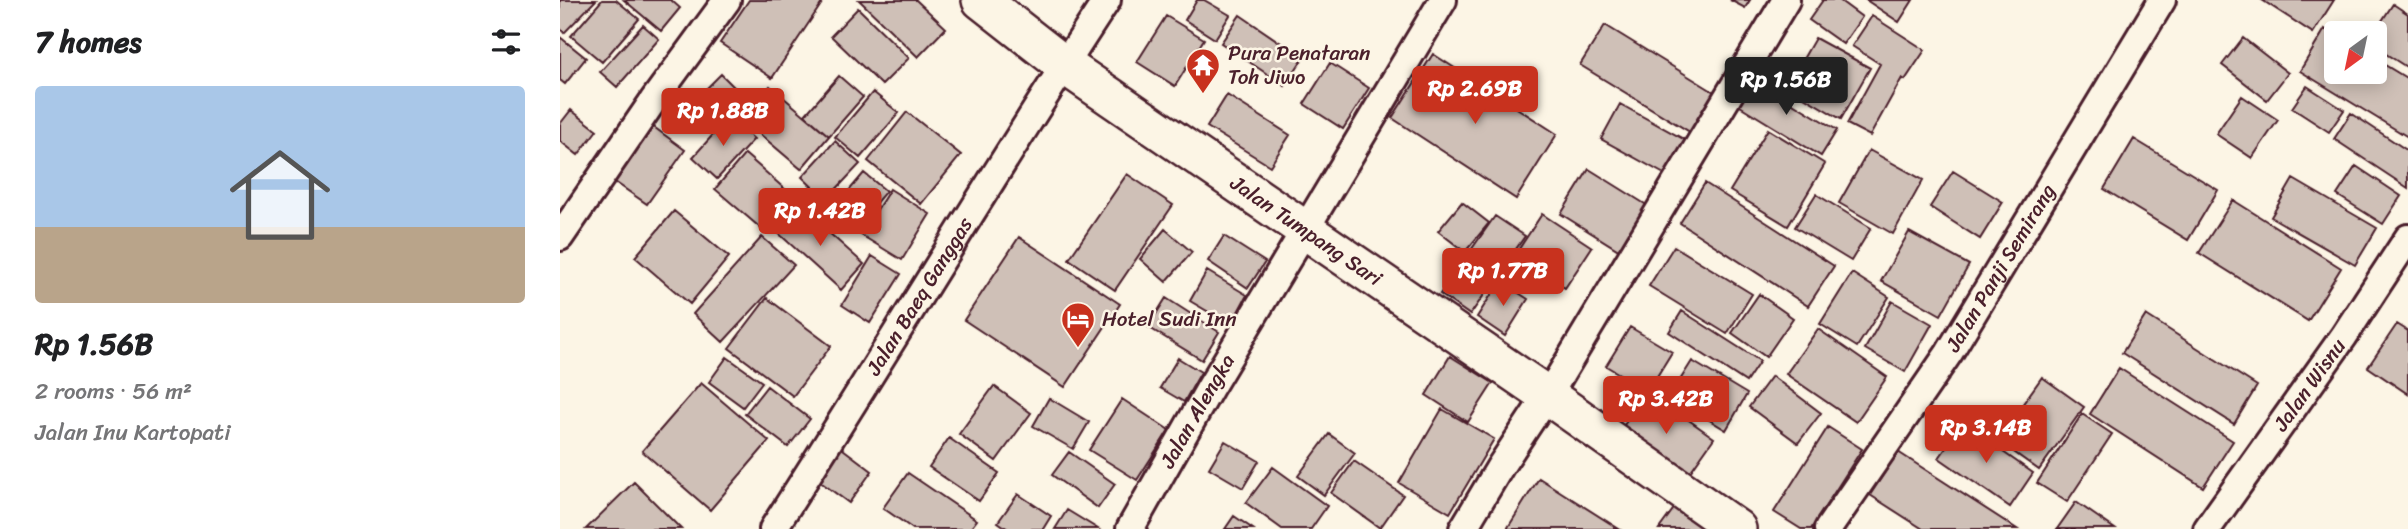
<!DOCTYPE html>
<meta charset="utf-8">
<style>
body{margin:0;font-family:Sriracha,sans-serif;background:#f6f6f6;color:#202124;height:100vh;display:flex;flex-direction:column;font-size:26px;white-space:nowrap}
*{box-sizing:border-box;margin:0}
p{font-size:23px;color:#757577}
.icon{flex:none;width:38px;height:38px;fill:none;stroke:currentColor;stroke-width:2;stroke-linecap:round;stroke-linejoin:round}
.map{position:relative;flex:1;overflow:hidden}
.sheet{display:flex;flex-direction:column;background:#fff;width:560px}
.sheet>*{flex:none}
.needle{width:46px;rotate:213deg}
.fabs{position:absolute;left:1764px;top:21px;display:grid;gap:14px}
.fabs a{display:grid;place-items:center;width:63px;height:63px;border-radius:7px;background:#fff;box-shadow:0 4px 18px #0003;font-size:35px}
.price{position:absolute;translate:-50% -60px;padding:0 16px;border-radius:7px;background:#c8321e;color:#fff;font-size:23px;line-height:46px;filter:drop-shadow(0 2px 4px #0008)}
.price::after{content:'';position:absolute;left:50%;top:42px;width:21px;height:16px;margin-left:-10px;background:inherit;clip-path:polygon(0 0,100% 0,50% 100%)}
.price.active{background:#222;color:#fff}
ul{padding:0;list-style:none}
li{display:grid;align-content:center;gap:14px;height:371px;padding:0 35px}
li+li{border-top:2px solid #e0e0e0}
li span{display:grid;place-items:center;height:217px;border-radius:7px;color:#555}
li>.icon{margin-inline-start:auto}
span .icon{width:126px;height:126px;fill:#fffc;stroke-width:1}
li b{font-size:30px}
h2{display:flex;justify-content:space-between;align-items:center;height:84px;padding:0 35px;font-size:30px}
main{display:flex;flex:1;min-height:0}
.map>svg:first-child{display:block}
.building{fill:#cfc0b7;stroke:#4a1f2b;stroke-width:2}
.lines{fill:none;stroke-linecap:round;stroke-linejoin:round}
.street-casing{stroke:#4a1f2b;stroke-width:32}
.secondary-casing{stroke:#4a1f2b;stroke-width:42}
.street{stroke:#fcf5e5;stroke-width:26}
.secondary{stroke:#fcf5e5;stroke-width:37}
.labels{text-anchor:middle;stroke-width:5;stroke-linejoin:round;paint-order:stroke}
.poi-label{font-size:21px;fill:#4a1f2b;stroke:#fcf5e5;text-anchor:start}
.street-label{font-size:21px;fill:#4a1f2b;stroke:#fcf5e5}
</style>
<main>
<section class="sheet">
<h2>7 homes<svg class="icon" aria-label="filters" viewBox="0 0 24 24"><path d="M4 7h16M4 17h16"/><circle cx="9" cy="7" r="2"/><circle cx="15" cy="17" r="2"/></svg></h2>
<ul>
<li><span style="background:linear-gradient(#a9c7e8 65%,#b9a48a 0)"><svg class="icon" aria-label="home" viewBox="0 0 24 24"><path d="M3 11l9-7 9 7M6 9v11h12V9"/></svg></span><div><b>Rp 1.56B</b><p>2 rooms · 56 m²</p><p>Jalan Inu Kartopati</p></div></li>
</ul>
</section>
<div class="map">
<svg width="1848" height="529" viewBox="0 0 1848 529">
<rect width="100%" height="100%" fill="#fcf5e5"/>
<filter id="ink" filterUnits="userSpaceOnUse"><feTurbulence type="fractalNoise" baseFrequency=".0143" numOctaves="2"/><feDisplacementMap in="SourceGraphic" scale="14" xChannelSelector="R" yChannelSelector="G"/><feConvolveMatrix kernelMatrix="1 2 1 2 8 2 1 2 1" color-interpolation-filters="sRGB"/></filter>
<g filter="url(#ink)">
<!-- building -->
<path class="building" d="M 0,0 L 36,0 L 4,33 L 0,28 Z
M 42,0 L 56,0 L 79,19 L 42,62 L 11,36 Z
M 64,0 L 111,0 L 120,8 L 101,31 Z
M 189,0 L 264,0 L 212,78 L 160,43 Z
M 299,0 L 356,0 L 386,28 L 358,57 Z
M 637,0 L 644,0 L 670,15 L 655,39 L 625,20 Z
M 1170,0 L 1190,0 L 1185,8 Z
M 1263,0 L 1279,0 L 1302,17 L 1283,44 L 1249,20 Z
M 1306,0 L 1353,0 L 1339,22 Z
M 1702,0 L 1774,0 L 1753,33 Z
M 1833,4 L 1848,14 L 1848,68 L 1815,47 L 1814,33 Z
M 298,8 L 349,58 L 322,85 L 271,36 Z
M 680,15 L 743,58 L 725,86 L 661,43 Z
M 606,16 L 644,39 L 615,86 L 577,62 Z
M 1312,16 L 1365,50 L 1345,80 L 1342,78 L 1310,136 L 1287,124 L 1320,64 L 1292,46 Z
M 83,25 L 99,39 L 57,87 L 40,72 Z
M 1045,25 L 1154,92 L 1130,132 L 1020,65 Z
M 1765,29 L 1776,36 L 1776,72 L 1815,72 L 1815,59 L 1848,79 L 1848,137 L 1740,71 Z
M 0,37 L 26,58 L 5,84 L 0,80 Z
M 1255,38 L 1310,68 L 1281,119 L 1227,87 Z
M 1683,38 L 1728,73 L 1707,100 L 1662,65 Z
M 873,54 L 997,134 L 956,199 L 832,118 Z
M 770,63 L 809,88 L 783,129 L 744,104 Z
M 161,74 L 183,96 L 150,129 L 128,107 Z
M 279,76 L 303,97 L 269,136 L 245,115 Z
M 1190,77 L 1277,130 L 1261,156 L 1175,103 Z
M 210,86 L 269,136 L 241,169 L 182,119 Z
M 1747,86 L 1784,110 L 1769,132 L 1732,108 Z
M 313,92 L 339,113 L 300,158 L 275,137 Z
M 667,95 L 730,135 L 710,166 L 647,127 Z
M 1682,96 L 1718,120 L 1692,158 L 1656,134 Z
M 1060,104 L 1125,140 L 1106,175 L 1041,139 Z
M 11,110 L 37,130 L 18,155 L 0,141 L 0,124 Z
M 347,112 L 401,155 L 361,204 L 308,161 Z
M 1791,113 L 1848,151 L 1848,188 L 1774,139 Z
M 169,117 L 194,139 L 157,179 L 133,157 Z
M 91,125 L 125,150 L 87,204 L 52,180 Z
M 1208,129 L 1265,164 L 1228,226 L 1170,191 Z
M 1574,139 L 1658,190 L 1628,240 L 1544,189 Z
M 275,141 L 300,164 L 266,200 L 242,177 Z
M 1309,150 L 1363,180 L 1333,234 L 1279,203 Z
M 185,154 L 234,197 L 204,231 L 155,189 Z
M 1796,166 L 1841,196 L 1823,224 L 1777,195 Z
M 1029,169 L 1093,209 L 1065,254 L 1001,214 Z
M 1393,171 L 1443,202 L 1420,239 L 1370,207 Z
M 304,173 L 326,191 L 303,218 L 281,200 Z
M 567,174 L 613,205 L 555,290 L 509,259 Z
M 1733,179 L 1817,228 L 1795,265 L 1711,217 Z
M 1145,183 L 1274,266 L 1248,306 L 1120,223 Z
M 330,189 L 370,214 L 342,260 L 301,235 Z
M 1256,194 L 1311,228 L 1291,261 L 1235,227 Z
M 1673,200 L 1781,268 L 1748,321 L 1639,253 Z
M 902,202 L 929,223 L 905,252 L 878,231 Z
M 239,206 L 304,264 L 281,290 L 216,231 Z
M 114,211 L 169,257 L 130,304 L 75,257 Z
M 982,214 L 1032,247 L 1005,288 L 955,255 Z
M 935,216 L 965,236 L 910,315 L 880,294 Z
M 605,229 L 632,252 L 606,282 L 580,259 Z
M 1349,232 L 1409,265 L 1381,315 L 1321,281 Z
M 664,236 L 705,262 L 688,288 L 648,261 Z
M 202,237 L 234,265 L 163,342 L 133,314 Z
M 459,237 L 560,304 L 505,387 L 404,320 Z
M 1114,246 L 1192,294 L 1167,334 L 1089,286 Z
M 312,256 L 341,274 L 310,323 L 282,305 Z
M 647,271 L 687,295 L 671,325 L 630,301 Z
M 1292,273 L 1329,297 L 1297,347 L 1260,324 Z
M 940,281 L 968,299 L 945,336 L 917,317 Z
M 1199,294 L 1233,318 L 1206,357 L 1172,333 Z
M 207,298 L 271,346 L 233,396 L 169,348 Z
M 606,298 L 659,332 L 642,360 L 588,327 Z
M 1332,301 L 1372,324 L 1345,372 L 1305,349 Z
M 1122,311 L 1200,361 L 1186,382 L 1109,332 Z
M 1586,315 L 1697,386 L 1674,424 L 1562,353 Z
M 1837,324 L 1848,331 L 1848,394 L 1808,367 Z
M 1070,327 L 1112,352 L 1088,391 L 1046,366 Z
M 1258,329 L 1327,377 L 1296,422 L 1226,374 Z
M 890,356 L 933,383 L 908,422 L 866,395 Z
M 167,357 L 202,382 L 183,407 L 149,382 Z
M 618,358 L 641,372 L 624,402 L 600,388 Z
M 1132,361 L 1187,394 L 1166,430 L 1110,396 Z
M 1559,368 L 1673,441 L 1643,487 L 1530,414 Z
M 1212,376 L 1261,413 L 1238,443 L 1189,407 Z
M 1482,377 L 1524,407 L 1479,470 L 1437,440 Z
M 141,383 L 209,441 L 150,510 L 82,451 Z
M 207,386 L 250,419 L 228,447 L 185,414 Z
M 434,386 L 471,413 L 436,461 L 399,434 Z
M 1088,391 L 1154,438 L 1123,482 L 1057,435 Z
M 489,398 L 529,422 L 513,449 L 473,426 Z
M 562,399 L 609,430 L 577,480 L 529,450 Z
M 882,409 L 934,439 L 890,513 L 839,483 Z
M 1522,414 L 1552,434 L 1507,502 L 1477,483 Z
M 1403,424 L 1473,473 L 1450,507 L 1379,458 Z
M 1268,427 L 1302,449 L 1251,529 L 1241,529 L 1214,512 Z
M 769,434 L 795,453 L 764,495 L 738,476 Z
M 389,438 L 439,473 L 419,501 L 369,467 Z
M 665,441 L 699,461 L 683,488 L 649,468 Z
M 275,443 L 312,471 L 289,503 L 251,475 Z
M 509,452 L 555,484 L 538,508 L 492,475 Z
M 1338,452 L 1457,529 L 1363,529 L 1310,495 Z
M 794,461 L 843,495 L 820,528 L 771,493 Z
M 713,467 L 767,506 L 751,529 L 722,529 L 686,503 Z
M 348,473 L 417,520 L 410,529 L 353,529 L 323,508 Z
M 979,478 L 1059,529 L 947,529 Z
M 74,482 L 121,529 L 26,529 Z
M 458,494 L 491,516 L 483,529 L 448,529 L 438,522 Z
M 1516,502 L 1555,529 L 1497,529 Z
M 1118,503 L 1149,529 L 1099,529 Z
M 507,510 L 538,529 L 495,529 Z
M 674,516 L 693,529 L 665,529 Z"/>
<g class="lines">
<!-- street casing -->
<g class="street-casing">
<g id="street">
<path d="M 0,237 L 93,101 L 167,0"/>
<path id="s1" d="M 213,529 C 326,354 432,174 547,0"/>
<path id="s2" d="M 570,529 L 650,388 L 883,0"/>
<path d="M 903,529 L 940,467 L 998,379 L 1226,0"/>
<path id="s3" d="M 1268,529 L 1389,353 L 1602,0"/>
<path id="s4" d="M 1647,529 L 1784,336 L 1848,238"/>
</g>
</g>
<!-- secondary casing -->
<g class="secondary-casing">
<g id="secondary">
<path id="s5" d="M 421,0 L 504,65 L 988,396 L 1177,529"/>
</g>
</g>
<!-- street -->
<use href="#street" class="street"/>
<!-- secondary -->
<use href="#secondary" class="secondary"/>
</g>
</g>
<!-- icons -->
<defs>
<g id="temple-pin" transform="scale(1.75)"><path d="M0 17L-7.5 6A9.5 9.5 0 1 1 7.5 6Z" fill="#c8321e" stroke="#fcf5e5"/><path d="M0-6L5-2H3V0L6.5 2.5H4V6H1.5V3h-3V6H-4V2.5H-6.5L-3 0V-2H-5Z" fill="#fff"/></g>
<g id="hotel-pin" transform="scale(1.75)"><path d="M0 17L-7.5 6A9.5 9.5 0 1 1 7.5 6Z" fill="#c8321e" stroke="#fcf5e5"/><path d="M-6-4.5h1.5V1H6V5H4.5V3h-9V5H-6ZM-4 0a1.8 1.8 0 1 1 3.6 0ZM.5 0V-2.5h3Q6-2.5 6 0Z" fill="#fff"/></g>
</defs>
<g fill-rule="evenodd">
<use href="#temple-pin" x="643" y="65"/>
<use href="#hotel-pin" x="518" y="319"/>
</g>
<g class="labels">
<!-- poi labels -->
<g class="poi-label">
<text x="668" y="60">Pura Penataran<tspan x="668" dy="24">Toh Jiwo</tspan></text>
<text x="542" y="326">Hotel Sudi Inn</text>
</g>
<!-- street labels -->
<g class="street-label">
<text dy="7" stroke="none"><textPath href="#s5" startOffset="399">Jalan Tumpang Sari</textPath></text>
<text dy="7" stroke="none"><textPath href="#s3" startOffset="313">Jalan Panji Semirang</textPath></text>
<text dy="7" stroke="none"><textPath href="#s1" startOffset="275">Jalan Baeq Ganggas</textPath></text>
<text dy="7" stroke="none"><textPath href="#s4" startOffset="177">Jalan Wisnu</textPath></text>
<text dy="7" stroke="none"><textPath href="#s2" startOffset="136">Jalan Alengka</textPath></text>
</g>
</g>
</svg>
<div class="fabs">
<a><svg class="needle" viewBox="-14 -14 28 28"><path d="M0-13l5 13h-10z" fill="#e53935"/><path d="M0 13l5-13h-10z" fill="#757577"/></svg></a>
</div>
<b class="price active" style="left:1226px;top:117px">Rp 1.56B</b>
<b class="price" style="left:915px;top:126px">Rp 2.69B</b>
<b class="price" style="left:163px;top:148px">Rp 1.88B</b>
<b class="price" style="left:260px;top:248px">Rp 1.42B</b>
<b class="price" style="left:943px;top:308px">Rp 1.77B</b>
<b class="price" style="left:1106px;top:436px">Rp 3.42B</b>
<b class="price" style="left:1426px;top:465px">Rp 3.14B</b>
</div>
</main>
